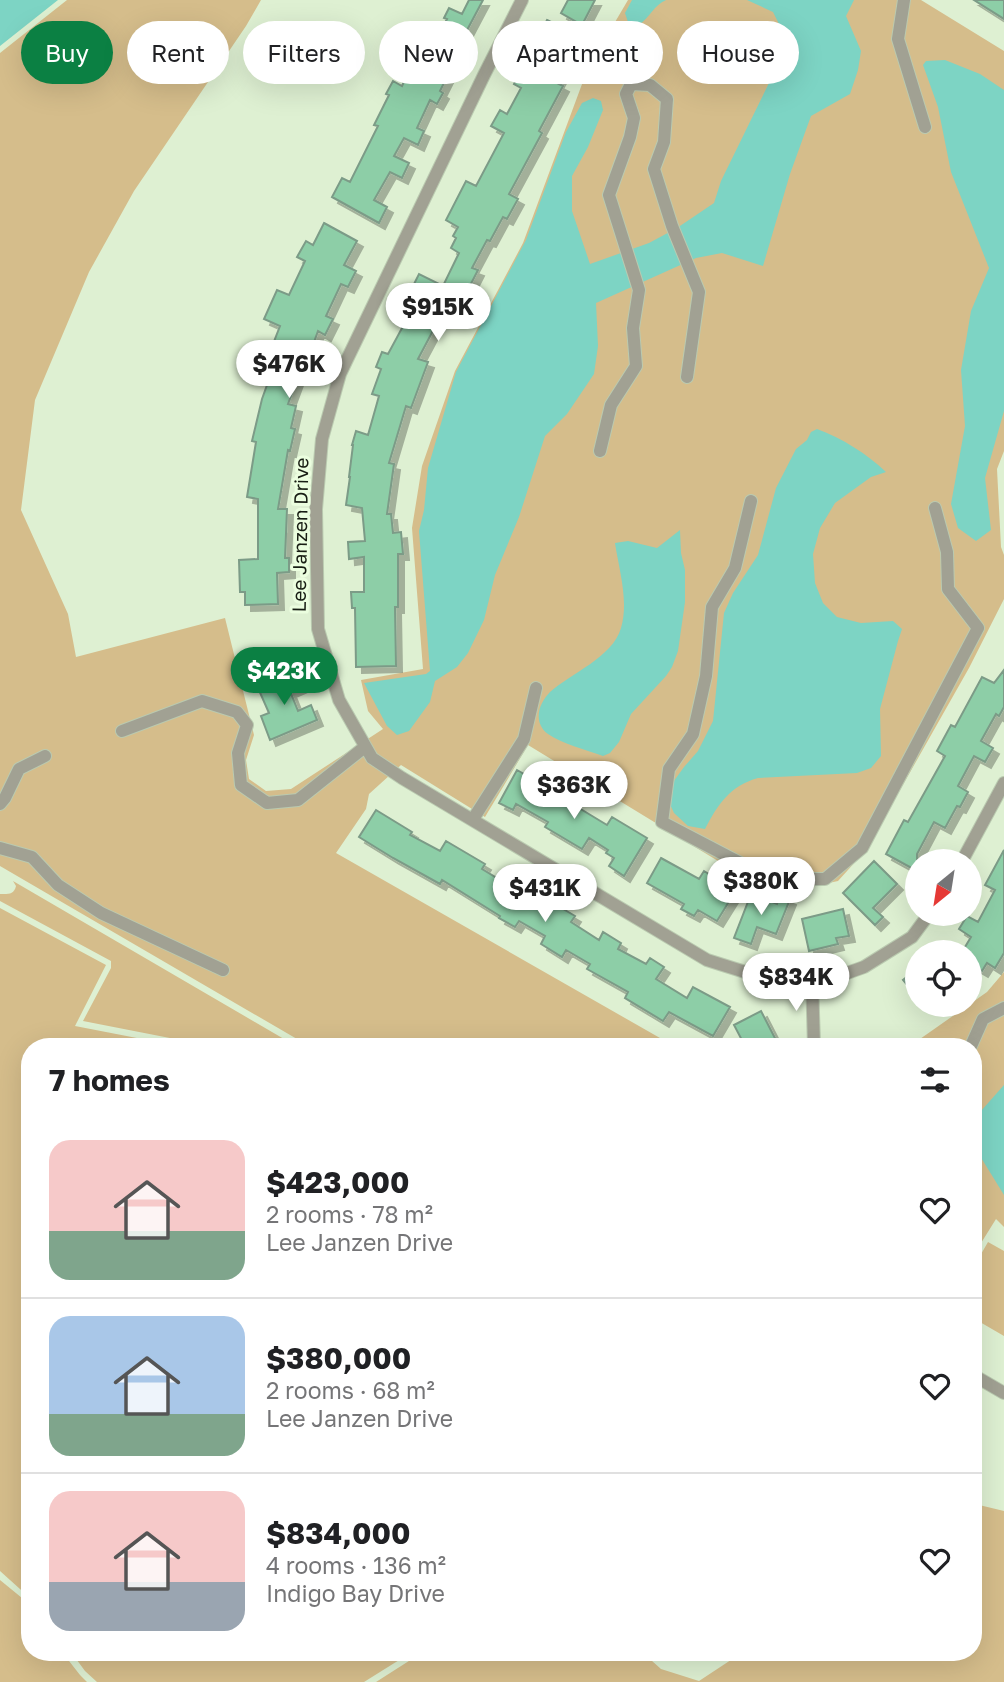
<!DOCTYPE html>
<meta charset="utf-8">
<style>
body{margin:0;font-family:"Golos Text",sans-serif;background:#f6f6f6;color:#202124;height:100vh;display:flex;flex-direction:column;font-size:26px;white-space:nowrap}
*{box-sizing:border-box;margin:0}
p{font-size:23px;color:#757577}
.icon{flex:none;width:38px;height:38px;fill:none;stroke:currentColor;stroke-width:2;stroke-linecap:round;stroke-linejoin:round}
.map{position:relative;flex:1;overflow:hidden}
.drawer{position:absolute;left:21px;top:1038px;width:961px;height:623px;display:flex;flex-direction:column;background:#fff;border-radius:28px;box-shadow:0 7px 28px #0002}
.drawer>*{flex:none}
.guide{position:absolute;left:21px;top:21px;width:962px;height:63px;display:flex;gap:14px}
.needle{width:46px;rotate:210deg}
.tools{position:absolute;left:905px;top:849px;display:grid;gap:14px}
.tools a{display:grid;place-items:center;width:77px;height:77px;border-radius:50%;background:#fff;box-shadow:0 7px 28px #0002;font-size:35px}
.price{position:absolute;translate:-50% -60px;padding:0 16px;border-radius:24px;background:#fff;color:#222;font-size:23px;line-height:46px;filter:drop-shadow(0 2px 4px #0008)}
.price::after{content:'';position:absolute;left:50%;top:42px;width:21px;height:16px;margin-left:-10px;background:inherit;clip-path:polygon(0 0,100% 0,50% 100%)}
.price.selected{background:#0b8043;color:#fff}
ul{padding:0;list-style:none}
li{display:flex;align-items:center;gap:21px;height:175px;padding:0 28px}
li+li{border-top:2px solid #e0e0e0}
li span{display:grid;place-items:center;flex:none;width:196px;height:140px;border-radius:21px;color:#555}
li>.icon{margin-inline-start:auto}
span .icon{width:84px;height:84px;fill:#fffc;stroke-width:1}
li b{font-size:30px}
h2{display:flex;justify-content:space-between;align-items:center;height:84px;padding:0 28px;font-size:30px}
.pill{padding:0 24px;border-radius:32px;background:#fff;box-shadow:0 7px 28px #0002;font-size:24px;line-height:63px}
.pill.selected{background:#0b8043;color:#fff}
.map>svg:first-child{display:block}
.green{fill:#d5bd8b}
.water{fill:#7dd4c4}
.building{fill:#8dcea7;stroke:#7c9b87;stroke-width:2;filter:url(#shadow)}
.lines{fill:none;stroke-linecap:round;stroke-linejoin:round}
.minor-casing{stroke:#bacab0;stroke-width:14}
.minor{stroke:#a1a193;stroke-width:12}
.labels{text-anchor:middle;stroke-width:6;stroke-linejoin:round;paint-order:stroke}
.street-label{font-size:19px;fill:#171d13;stroke:#ebfedf}
</style>
<div class="map">
<svg width="1004" height="1682" viewBox="0 0 1004 1682">
<defs>
<filter id="shadow"><feDropShadow dx="6" dy="6" stdDeviation="0" flood-color="#0004"/></filter>
</defs>
<rect width="100%" height="100%" fill="#def0d2"/>
<!-- green -->
<path class="green" d="M 67,0 L 261,0 L 246,26 L 134,191 L 89,272 L 35,400 L 21,510 L 68,614 L 76,657 L 225,618 L 254,735 L 246,760 L 249,779 L 266,791 L 291,789 L 383,729 L 368,711 L 361,680 L 423,669 L 412,528 L 422,466 L 455,371 L 523,243 L 588,68 L 628,0 L 921,0 L 1004,51 L 1004,451 L 997,469 L 1001,547 L 1004,555 L 1004,599 L 969,668 L 866,850 L 838,881 L 797,890 L 741,875 L 528,745 L 485,817 L 401,765 L 369,794 L 366,809 L 336,853 L 674,1046 L 309,1046 L 0,866 L 0,53 Z
M 13,881 L 296,1046 L 231,1046 L 180,1040 L 83,1021 L 111,968 L 111,961 L 0,901 L 0,894 C 8,894 14,895 16,886 Z
M 0,908 L 106,965 L 75,1026 L 178,1046 L 30,1046 L 30,1598 L 0,1571 Z
M 1004,972 L 1004,1227 L 996,1219 L 973,1256 L 973,1046 L 910,1046 L 987,992 Z
M 988,1242 L 1004,1251 L 1004,1336 L 973,1318 L 973,1268 Z
M 973,1502 L 975,1504 L 1004,1511 L 1004,1682 L 376,1682 L 423,1652 L 642,1652 L 661,1669 L 699,1681 L 743,1652 L 973,1652 Z
M 0,1580 L 22,1598 L 30,1609 L 30,1652 L 62,1652 L 80,1675 L 87,1682 L 0,1682 Z
M 71,1652 L 412,1652 L 364,1682 L 97,1682 L 85,1671 Z"/>
<!-- water -->
<path class="water" d="M 0,0 L 58,0 L 0,46 Z
M 632,0 L 666,0 C 654,5 650,17 639,25 L 628,22 L 625,13 Z
M 747,0 L 854,0 L 846,16 L 861,51 L 858,70 L 850,94 L 811,116 L 790,174 L 763,266 L 722,253 L 696,258 L 596,303 L 598,346 L 594,374 L 567,414 L 545,436 L 519,517 L 495,575 L 484,620 L 468,653 L 457,667 L 435,681 L 430,702 L 409,731 L 397,735 L 387,726 L 364,683 L 426,674 L 430,671 L 419,531 L 424,510 L 428,468 L 456,372 L 526,240 L 566,132 L 582,103 L 593,98 L 601,101 L 603,110 L 588,147 L 572,176 L 572,211 L 590,264 L 649,243 L 677,228 L 714,203 L 721,181 L 768,85 L 780,58 L 780,26 L 773,12 Z
M 945,60 L 980,74 L 1004,90 L 1004,411 L 985,478 L 991,530 L 976,541 L 958,528 L 951,504 L 965,426 L 961,370 L 971,311 L 989,268 L 951,172 L 938,107 L 923,65 L 926,61 Z
M 817,429 C 842,438 867,454 886,472 L 871,477 L 835,503 L 820,528 L 813,554 L 815,583 L 823,603 L 837,617 L 861,623 L 893,621 L 902,629 L 898,641 L 880,709 L 881,756 L 871,768 L 857,773 L 758,778 C 730,786 718,804 705,829 L 688,826 L 674,813 L 669,802 L 671,785 L 684,767 L 698,751 L 713,721 L 724,613 L 733,593 L 758,555 L 776,488 L 796,449 L 807,440 L 811,432 Z
M 680,530 L 681,553 L 685,570 L 685,602 L 678,651 L 672,667 L 666,676 L 631,714 L 619,742 L 610,753 L 603,756 C 587,750 562,744 548,734 C 533,723 538,704 550,692 C 570,674 613,657 621,628 C 629,601 619,570 615,543 L 628,541 L 657,548 Z
M 1004,1085 L 1004,1195 L 980,1156 L 981,1111 Z"/>
<!-- building -->
<path class="building" d="M 469,0 L 483,0 L 465,34 L 468,35 L 440,91 L 443,93 L 437,104 L 430,100 L 417,128 L 424,131 L 418,145 L 404,138 L 394,156 L 409,163 L 402,178 L 390,172 L 374,200 L 387,207 L 379,223 L 332,197 L 342,178 L 350,182 L 378,126 L 374,125 L 389,95 L 386,94 L 393,81 L 402,86 L 416,57 L 425,61 L 447,19 L 444,18 L 449,8 L 462,14 Z
M 568,0 L 595,0 L 582,25 L 561,13 Z
M 974,0 L 1004,0 L 1004,19 Z
M 547,20 L 563,28 L 559,35 L 578,45 L 557,83 L 563,86 L 539,131 L 542,133 L 509,194 L 518,199 L 507,219 L 503,217 L 490,241 L 487,240 L 472,268 L 478,270 L 457,311 L 446,306 L 418,359 L 428,362 L 411,408 L 406,406 L 389,463 L 394,464 L 387,514 L 391,514 L 393,533 L 401,532 L 403,554 L 398,554 L 398,607 L 395,607 L 396,666 L 356,667 L 355,608 L 352,608 L 351,592 L 364,592 L 364,557 L 349,559 L 348,542 L 365,541 L 362,508 L 346,505 L 350,477 L 349,477 L 353,445 L 352,445 L 356,431 L 368,435 L 379,396 L 372,394 L 381,369 L 376,367 L 382,352 L 388,354 L 421,293 L 412,288 L 419,274 L 443,286 L 459,253 L 451,248 L 456,238 L 453,236 L 458,227 L 446,220 L 466,181 L 476,186 L 504,133 L 491,126 L 500,110 L 507,114 L 521,88 L 514,84 Z
M 324,223 L 357,241 L 344,265 L 356,271 L 348,287 L 341,284 L 326,316 L 333,319 L 325,335 L 318,331 L 304,370 L 301,369 L 288,404 L 296,406 L 291,428 L 295,429 L 290,451 L 288,450 L 278,509 L 287,509 L 285,558 L 289,558 L 289,572 L 277,573 L 278,604 L 245,605 L 245,592 L 240,592 L 239,560 L 258,559 L 258,499 L 247,497 L 256,442 L 252,441 L 262,399 L 276,360 L 268,357 L 280,326 L 264,319 L 277,290 L 289,295 L 305,261 L 297,257 L 306,241 L 313,245 Z
M 1004,670 L 1004,707 L 999,716 L 996,714 L 981,741 L 993,748 L 985,762 L 974,756 L 958,786 L 968,792 L 960,807 L 957,806 L 945,828 L 934,822 L 917,854 L 917,871 L 886,854 L 904,820 L 908,822 L 945,756 L 937,751 L 951,725 L 955,727 L 982,677 L 994,683 Z
M 298,671 L 304,685 L 290,691 L 298,711 L 311,705 L 317,720 L 270,740 L 261,716 L 269,713 L 258,688 Z
M 517,770 L 552,790 L 551,791 L 607,825 L 612,817 L 647,838 L 624,876 L 609,866 L 614,858 L 606,853 L 608,850 L 589,838 L 582,849 L 545,827 L 548,822 L 516,804 L 513,810 L 499,803 Z
M 376,810 L 412,832 L 410,835 L 440,851 L 446,841 L 485,864 L 482,869 L 510,886 L 514,880 L 575,916 L 571,922 L 599,940 L 603,932 L 621,943 L 618,949 L 646,964 L 650,958 L 664,967 L 656,979 L 687,998 L 693,987 L 730,1007 L 713,1036 L 669,1012 L 663,1021 L 625,998 L 628,992 L 587,969 L 590,964 L 566,950 L 562,957 L 541,944 L 545,936 L 519,921 L 515,927 L 499,918 L 500,916 L 442,880 L 440,884 L 393,858 L 359,837 Z
M 1004,850 L 1004,953 L 995,968 L 987,963 L 982,971 L 970,964 L 970,952 L 962,952 L 971,937 L 959,929 L 967,916 L 978,922 L 995,890 L 985,885 Z
M 661,858 L 699,879 L 704,871 L 727,885 L 724,890 L 733,895 L 717,921 L 698,910 L 694,916 L 681,909 L 684,904 L 647,883 Z
M 874,861 L 897,884 L 873,908 L 883,917 L 875,925 L 843,893 Z
M 751,894 L 777,904 L 780,895 L 790,899 L 776,934 L 757,927 L 751,944 L 734,938 Z
M 843,909 L 849,936 L 836,938 L 838,944 L 809,951 L 802,919 Z
M 917,969 L 917,997 L 903,980 Z
M 761,1011 L 779,1046 L 745,1046 L 734,1025 Z"/>
<g class="lines">
<!-- minor casing -->
<g class="minor-casing">
<path id="minor" d="M 522,0 L 484,75 L 340,374 L 322,439 L 316,509 L 318,629 L 339,700 L 372,758 L 402,778 L 707,960 L 761,977 L 812,979 L 836,977 L 864,967 L 912,937 L 929,914
M 904,0 L 898,39 L 925,127
M 600,451 L 611,405 L 636,366 L 633,328 L 639,290 L 609,195 L 630,137 L 634,118 L 626,94 L 631,84 L 650,85 L 667,99 L 664,142 L 654,169 L 672,226 L 699,292 L 687,377
M 751,501 L 735,568 L 712,607 L 706,676 L 693,734 L 669,769 L 662,822 L 771,879 L 825,879 L 862,848 L 978,628 L 948,589 L 947,552 L 935,508
M 122,731 L 202,701 L 237,712 L 247,725 L 238,753 L 241,785 L 267,803 L 298,800 L 361,750
M 0,804 L 5,798 L 19,769 L 45,756
M 475,816 L 524,739 L 536,688
M 0,848 L 32,857 L 58,885 L 101,913 L 223,970
M 962,861 L 1004,783
M 812,979 L 814,1046
M 971,1046 L 983,1019 L 1004,1008
M 973,1375 L 1004,1393"/>
</g>
<!-- minor -->
<use href="#minor" class="minor"/>
</g>
<g class="labels">
<!-- street labels -->
<g class="street-label">
<text transform="translate(300 535) rotate(-89)" y="7">Lee Janzen Drive</text>
</g>
</g>
</svg>
<div class="tools">
<a><svg class="needle" viewBox="-14 -14 28 28"><path d="M0-13l5 13h-10z" fill="#e53935"/><path d="M0 13l5-13h-10z" fill="#757577"/></svg></a>
<a><svg class="icon" aria-label="locate" viewBox="0 0 24 24"><circle cx="12" cy="12" r="6"/><path d="M12 2v4M12 18v4M2 12h4M18 12h4"/></svg></a>
</div>
<b class="price" style="left:438px;top:343px">$915K</b>
<b class="price" style="left:289px;top:400px">$476K</b>
<b class="price selected" style="left:284px;top:707px">$423K</b>
<b class="price" style="left:574px;top:821px">$363K</b>
<b class="price" style="left:761px;top:917px">$380K</b>
<b class="price" style="left:545px;top:924px">$431K</b>
<b class="price" style="left:796px;top:1013px">$834K</b>
<div class="guide">
<a class="pill selected">Buy</a>
<a class="pill">Rent</a>
<a class="pill">Filters</a>
<a class="pill">New</a>
<a class="pill">Apartment</a>
<a class="pill">House</a>
</div>
<section class="drawer">
<h2>7 homes<svg class="icon" aria-label="filters" viewBox="0 0 24 24"><path d="M4 7h16M4 17h16"/><circle cx="9" cy="7" r="2"/><circle cx="15" cy="17" r="2"/></svg></h2>
<ul>
<li><span style="background:linear-gradient(#f6c9c9 65%,#7fa58c 0)"><svg class="icon" aria-label="home" viewBox="0 0 24 24"><path d="M3 11l9-7 9 7M6 9v11h12V9"/></svg></span><div><b>$423,000</b><p>2 rooms · 78 m²</p><p>Lee Janzen Drive</p></div><svg class="icon" aria-label="heart" viewBox="0 0 24 24"><path d="M12 20l-8-8c-3-5 5-10 8-4 3-6 11-1 8 4z"/></svg></li>
<li><span style="background:linear-gradient(#a9c7e8 70%,#7fa58c 0)"><svg class="icon" aria-label="home" viewBox="0 0 24 24"><path d="M3 11l9-7 9 7M6 9v11h12V9"/></svg></span><div><b>$380,000</b><p>2 rooms · 68 m²</p><p>Lee Janzen Drive</p></div><svg class="icon" aria-label="heart" viewBox="0 0 24 24"><path d="M12 20l-8-8c-3-5 5-10 8-4 3-6 11-1 8 4z"/></svg></li>
<li><span style="background:linear-gradient(#f6c9c9 65%,#9aa5b1 0)"><svg class="icon" aria-label="home" viewBox="0 0 24 24"><path d="M3 11l9-7 9 7M6 9v11h12V9"/></svg></span><div><b>$834,000</b><p>4 rooms · 136 m²</p><p>Indigo Bay Drive</p></div><svg class="icon" aria-label="heart" viewBox="0 0 24 24"><path d="M12 20l-8-8c-3-5 5-10 8-4 3-6 11-1 8 4z"/></svg></li>
</ul>
</section>
</div>
